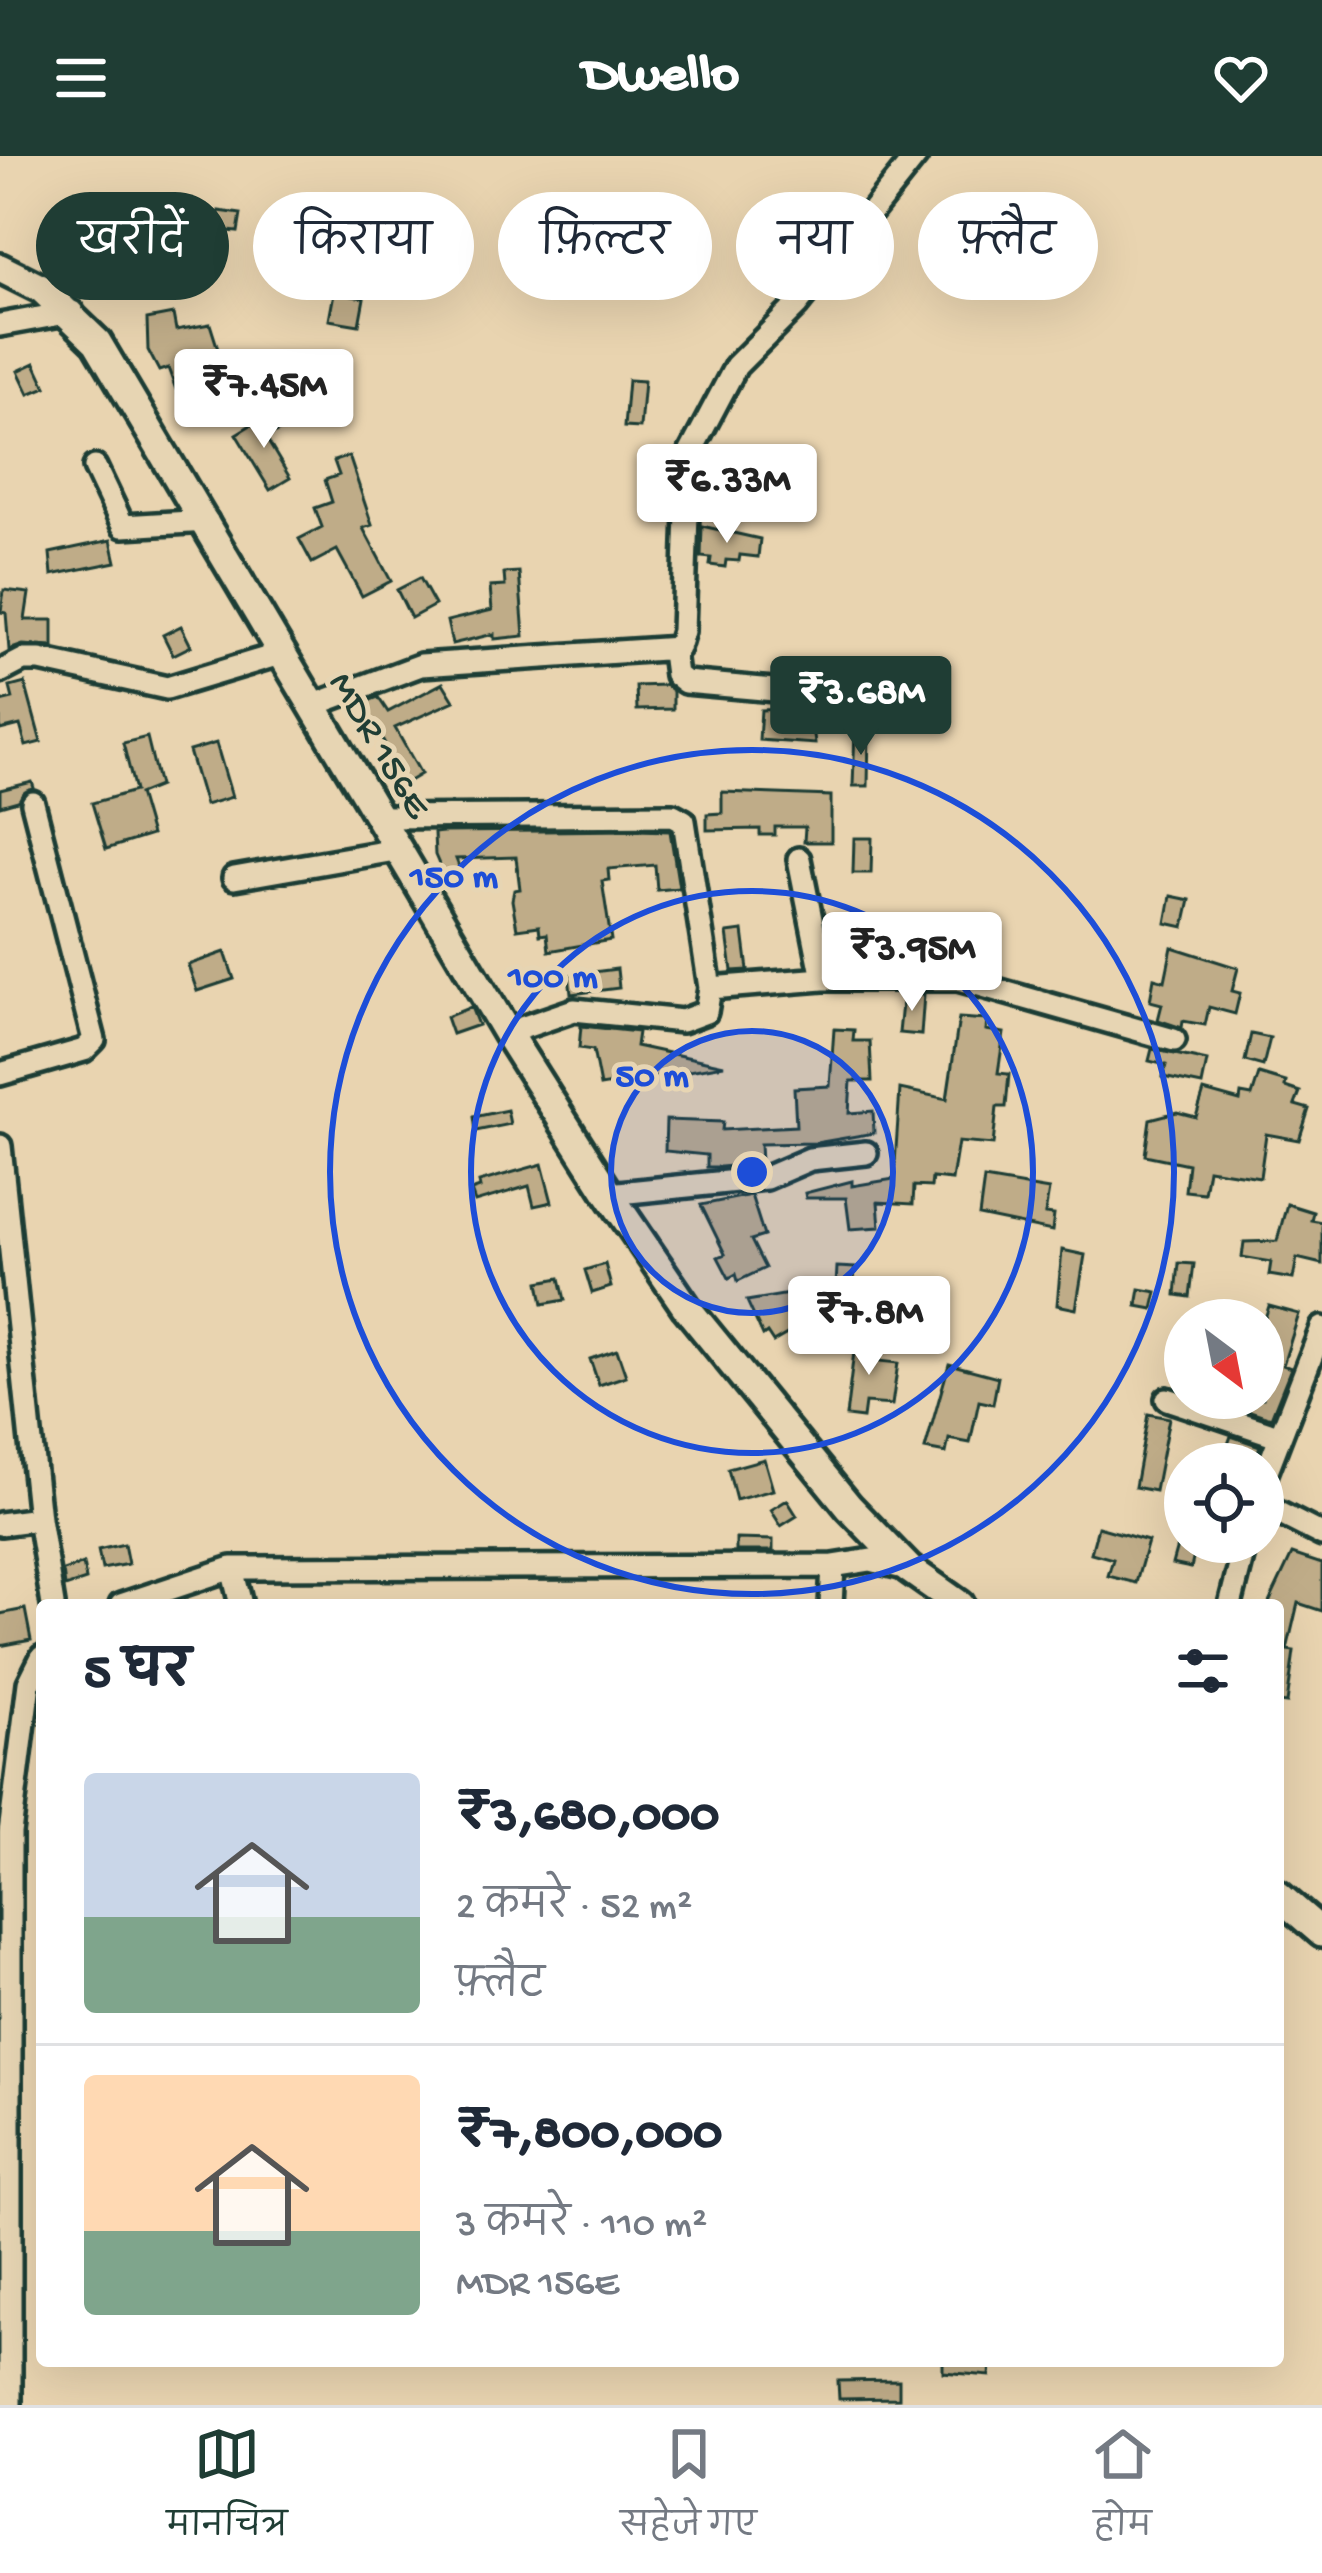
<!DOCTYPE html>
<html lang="hi">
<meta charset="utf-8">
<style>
body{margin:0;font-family:"Gochi Hand","Playpen Sans Deva",sans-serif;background:#f2f2f3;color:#1f2937;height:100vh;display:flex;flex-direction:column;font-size:45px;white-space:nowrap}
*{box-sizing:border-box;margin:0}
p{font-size:39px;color:#747a83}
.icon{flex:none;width:66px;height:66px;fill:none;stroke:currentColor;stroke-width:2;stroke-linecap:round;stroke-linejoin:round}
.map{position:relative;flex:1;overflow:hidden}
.details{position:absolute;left:36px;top:1443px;width:1248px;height:768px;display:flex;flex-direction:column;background:#fff;border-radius:12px;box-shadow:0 12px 48px #0002}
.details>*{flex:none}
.guide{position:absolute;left:36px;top:36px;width:1251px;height:108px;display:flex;gap:24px}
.needle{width:78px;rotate:148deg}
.tools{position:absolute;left:1164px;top:1143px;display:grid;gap:24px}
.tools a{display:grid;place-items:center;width:120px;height:120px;border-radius:50%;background:#fff;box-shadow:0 12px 48px #0002;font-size:60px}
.price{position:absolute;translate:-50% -102px;padding:0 27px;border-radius:12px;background:#fff;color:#222;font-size:39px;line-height:78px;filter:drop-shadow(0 3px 6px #0008)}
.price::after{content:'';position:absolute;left:50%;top:72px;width:36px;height:27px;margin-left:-18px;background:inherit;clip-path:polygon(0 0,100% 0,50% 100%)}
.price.selected{background:#1f3d34;color:#fff}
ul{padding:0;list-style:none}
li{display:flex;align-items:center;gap:36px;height:300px;padding:0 48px}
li+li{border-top:3px solid #e0e1e3}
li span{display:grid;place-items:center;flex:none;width:336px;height:240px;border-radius:12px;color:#555}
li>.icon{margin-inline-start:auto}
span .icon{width:144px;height:144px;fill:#fffc;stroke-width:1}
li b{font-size:51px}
h2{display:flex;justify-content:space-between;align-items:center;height:144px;padding:0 48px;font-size:51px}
.pill{padding:0 42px;border-radius:54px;background:#fff;box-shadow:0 12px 48px #0002;font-size:42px;line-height:108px}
.pill.selected{background:#1f3d34;color:#fff}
header{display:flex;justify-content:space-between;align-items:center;height:156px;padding:0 48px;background:#1f3d34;color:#fff;font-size:54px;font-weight:800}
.menu{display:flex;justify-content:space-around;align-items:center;height:168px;border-top:3px solid #e0e1e3;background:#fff;font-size:33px;color:#747a83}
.menu a{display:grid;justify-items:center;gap:6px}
.menu .selected{color:#1f3d34}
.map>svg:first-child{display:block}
.building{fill:#bfac88;stroke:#1f3d34;stroke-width:3}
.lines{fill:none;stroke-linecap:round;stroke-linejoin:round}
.street-casing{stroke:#1f3d34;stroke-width:30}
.secondary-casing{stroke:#1f3d34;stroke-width:36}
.street{stroke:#e7d5b3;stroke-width:21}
.secondary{stroke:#e7d5b3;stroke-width:27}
.ring{fill:none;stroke:#1d4ed8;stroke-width:6}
.labels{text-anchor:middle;stroke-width:10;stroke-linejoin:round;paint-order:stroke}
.street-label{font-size:39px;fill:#1f3d34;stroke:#e7d5b3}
.centre{fill:#1d4ed8;stroke:#e7d5b3;stroke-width:6}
.ring-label{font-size:36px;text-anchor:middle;font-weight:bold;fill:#1d4ed8;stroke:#e7d5b3;stroke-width:10;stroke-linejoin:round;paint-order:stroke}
</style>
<header><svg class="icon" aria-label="menu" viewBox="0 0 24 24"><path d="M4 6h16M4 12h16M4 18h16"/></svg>Dwello<svg class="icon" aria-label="heart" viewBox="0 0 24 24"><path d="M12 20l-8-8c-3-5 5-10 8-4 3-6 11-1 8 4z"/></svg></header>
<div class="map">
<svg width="1322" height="2249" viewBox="0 0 1322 2249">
<rect width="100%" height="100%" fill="#e9d4b0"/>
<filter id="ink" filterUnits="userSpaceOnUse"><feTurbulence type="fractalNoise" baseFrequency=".00833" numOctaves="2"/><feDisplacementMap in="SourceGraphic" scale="24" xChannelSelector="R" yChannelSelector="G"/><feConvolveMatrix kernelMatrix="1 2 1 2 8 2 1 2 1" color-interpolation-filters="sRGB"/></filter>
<g filter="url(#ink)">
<!-- building -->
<path class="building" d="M 219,55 L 241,58 L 238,76 L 217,74 Z
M 115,99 L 120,125 L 102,129 L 97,102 Z
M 145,101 L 168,101 L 168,116 L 146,116 Z
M 334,137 L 364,142 L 359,169 L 329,164 Z
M 173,158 L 176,174 L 210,168 L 230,231 L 181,247 L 168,212 L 159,215 L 148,194 L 147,163 Z
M 35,207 L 46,231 L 29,238 L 18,215 Z
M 628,224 L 644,225 L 640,272 L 624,271 Z
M 269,258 L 279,275 L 266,282 L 290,322 L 270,334 L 236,278 Z
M 349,300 L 372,369 L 363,372 L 391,425 L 362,440 L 337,394 L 312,407 L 299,383 L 322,371 L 315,352 L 332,346 L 325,324 L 339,319 L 334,305 Z
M 762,332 L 793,340 L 788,361 L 758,354 Z
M 702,370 L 760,383 L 758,401 L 740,399 L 739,405 L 726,404 L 725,411 L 710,409 L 711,402 L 701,401 Z
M 111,384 L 116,406 L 52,419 L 50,397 Z
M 519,416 L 524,480 L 494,483 L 494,478 L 452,488 L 447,465 L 492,454 L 490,431 L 505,430 L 504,417 Z
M 420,422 L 435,449 L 411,462 L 397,434 Z
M 4,434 L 29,437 L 25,464 L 53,464 L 53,491 L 23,489 L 9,494 L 6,457 L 1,456 Z
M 181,470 L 191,490 L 173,499 L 163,479 Z
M 25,527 L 41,586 L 26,590 L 20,569 L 0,574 L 0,546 L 13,543 L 10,531 Z
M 443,527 L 454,545 L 395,572 L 421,618 L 406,627 L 363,547 L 378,541 L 388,556 Z
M 665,529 L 673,535 L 673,553 L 637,554 L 636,530 Z
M 871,537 L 892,539 L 890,562 L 869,560 Z
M 811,552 L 815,588 L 759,584 L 761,554 Z
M 855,574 L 869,574 L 868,630 L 853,630 Z
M 147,581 L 159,630 L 139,638 L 151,679 L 106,693 L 92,647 L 135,635 L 123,587 Z
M 216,587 L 232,641 L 205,649 L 189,595 Z
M 32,626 L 34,632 L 18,645 L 0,650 L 0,634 Z
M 722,636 L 831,640 L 831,686 L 804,686 L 805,671 L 775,671 L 775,679 L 760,679 L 760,673 L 707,674 L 707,658 L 722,657 Z
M 635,674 L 670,675 L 679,732 L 657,734 L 655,709 L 608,713 L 609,724 L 602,725 L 611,784 L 549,795 L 547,778 L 540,779 L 539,770 L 517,773 L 512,744 L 514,734 L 520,733 L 516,701 L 456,703 L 464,723 L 448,729 L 435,699 L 434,677 L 443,676 Z
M 854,682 L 872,682 L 871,717 L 853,717 Z
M 1171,740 L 1190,744 L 1184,771 L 1166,767 Z
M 743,775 L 748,814 L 732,815 L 727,777 Z
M 1172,791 L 1238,812 L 1232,835 L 1240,837 L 1235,858 L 1209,851 L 1205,869 L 1183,865 L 1182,872 L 1158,864 L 1162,848 L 1150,845 L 1154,822 L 1165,825 Z
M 225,796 L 234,823 L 197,835 L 188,809 Z
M 617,813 L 619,832 L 571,838 L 569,819 Z
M 903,838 L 924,838 L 921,879 L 899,877 Z
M 471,851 L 478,869 L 452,878 L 446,861 Z
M 959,862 L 987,864 L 986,874 L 1004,877 L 998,917 L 1009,918 L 1006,951 L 997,951 L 993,989 L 958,986 L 952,1024 L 932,1022 L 931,1031 L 914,1030 L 913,1048 L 878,1046 L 880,1071 L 850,1073 L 846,1042 L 806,1042 L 805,1037 L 852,1025 L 852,1030 L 894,1023 L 900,933 L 947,943 Z
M 581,870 L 638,876 L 636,890 L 724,909 L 600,930 L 593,894 L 579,892 Z
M 834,873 L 854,874 L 853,885 L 870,885 L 872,925 L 851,925 L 849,957 L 873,955 L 874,977 L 816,987 L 760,988 L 761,1007 L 721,1011 L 707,1011 L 707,999 L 665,995 L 666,964 L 723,966 L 722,974 L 796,970 L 794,932 L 830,930 Z
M 1251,878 L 1270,882 L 1263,910 L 1245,905 Z
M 1152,893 L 1207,905 L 1202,929 L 1163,921 L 1166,909 L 1149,905 Z
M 1259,918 L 1286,926 L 1285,931 L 1300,936 L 1295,949 L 1309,953 L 1299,984 L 1266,978 L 1260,1021 L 1208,1013 L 1204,1037 L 1185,1035 L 1188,1008 L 1145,999 L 1150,963 L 1177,956 L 1196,961 L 1204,935 L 1240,945 L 1241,938 L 1252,940 Z
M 507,954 L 510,968 L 476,975 L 474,961 Z
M 542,1008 L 552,1046 L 534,1050 L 529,1030 L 475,1046 L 471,1035 L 480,1032 L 479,1026 Z
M 984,1023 L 1049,1034 L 1045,1058 L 1054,1059 L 1052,1075 L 979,1060 Z
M 751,1039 L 764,1080 L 751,1084 L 765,1112 L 738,1125 L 736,1118 L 729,1122 L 718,1101 L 725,1098 L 701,1049 Z
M 1287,1048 L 1313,1056 L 1311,1064 L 1322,1066 L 1322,1108 L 1297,1102 L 1293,1123 L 1269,1119 L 1271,1106 L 1242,1101 L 1244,1086 L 1277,1085 Z
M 1062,1094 L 1085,1099 L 1076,1153 L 1057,1149 Z
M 1179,1107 L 1194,1108 L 1190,1141 L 1176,1139 Z
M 605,1108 L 611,1131 L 592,1137 L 585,1114 Z
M 837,1111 L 855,1112 L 854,1126 L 876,1129 L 873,1151 L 813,1150 L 816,1177 L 802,1179 L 801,1170 L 773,1186 L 767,1177 L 763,1180 L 747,1145 L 836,1130 Z
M 560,1122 L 565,1144 L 543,1148 L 539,1126 Z
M 1140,1133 L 1157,1136 L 1153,1153 L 1137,1150 Z
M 1269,1150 L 1299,1158 L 1283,1209 L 1291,1212 L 1271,1262 L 1241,1252 L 1244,1242 L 1263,1242 L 1263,1168 Z
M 872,1171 L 870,1204 L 898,1207 L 892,1249 L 865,1247 L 863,1262 L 846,1260 L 856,1180 Z
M 617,1194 L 626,1220 L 599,1229 L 590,1203 Z
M 949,1208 L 998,1221 L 993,1248 L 979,1245 L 970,1287 L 949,1283 L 946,1297 L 925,1293 Z
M 1148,1258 L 1169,1262 L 1155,1335 L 1135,1331 Z
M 1231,1280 L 1260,1290 L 1253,1308 L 1221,1308 Z
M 764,1303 L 773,1334 L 736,1344 L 728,1313 Z
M 787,1344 L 797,1360 L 781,1370 L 771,1354 Z
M 1098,1371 L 1148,1385 L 1136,1427 L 1108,1420 L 1113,1403 L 1091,1397 Z
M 736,1383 L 773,1384 L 773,1395 L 736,1395 Z
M 124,1388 L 128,1408 L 102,1413 L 98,1394 Z
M 1177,1390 L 1195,1395 L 1191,1412 L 1172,1408 Z
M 1292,1398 L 1322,1408 L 1322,1455 L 1298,1447 L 1287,1494 L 1294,1495 L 1287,1547 L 1278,1546 L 1278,1449 L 1268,1449 Z
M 83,1408 L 86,1424 L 65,1431 L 63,1415 Z
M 25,1453 L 31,1484 L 0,1490 L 0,1458 Z
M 943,2205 L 991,2205 L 990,2220 L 943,2216 Z
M 899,2224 L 899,2242 L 839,2243 L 838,2225 Z"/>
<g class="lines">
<!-- street casing -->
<g class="street-casing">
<path id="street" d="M 0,169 L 72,156
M 95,311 L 123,370 L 207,365
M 673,496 L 676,519 L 685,526 L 841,540
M 0,516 L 23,504 L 40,504 L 167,532 L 283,497
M 314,549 L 421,509 L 678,492 L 683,475 L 689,299 L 736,210 L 797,149 L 916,0
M 382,661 L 673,659 L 684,665 L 710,832 L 706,856 L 682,865 L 574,854 L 507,877
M 799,703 L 823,823
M 234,722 L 401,693
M 710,832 L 823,823 L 958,823 L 1174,884
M 0,918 L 84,894 L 94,884 L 33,647
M 0,990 L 39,1363 L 53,1449
M 609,1038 L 766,1022 L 810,1003 L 866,997
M 1167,1243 L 1278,1280
M 1263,1325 L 1322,1172
M 1263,1349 L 1322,1379
M 0,1368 L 39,1363
M 232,1412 L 241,1449
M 121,1449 L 232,1412 L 833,1410 L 871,1404 L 908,1413
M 831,1449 L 833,1410
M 1230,1449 L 1246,1386
M 10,2249 L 10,1677 L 29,1527 L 42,1501"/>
</g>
<!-- secondary casing -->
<g class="secondary-casing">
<path id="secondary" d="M 0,112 L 42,133 L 97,186 L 507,877 L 609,1038 L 686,1151 L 849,1351 L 909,1413 L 960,1449
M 1278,1739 L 1322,1777"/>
</g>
<!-- street -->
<use href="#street" class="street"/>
<!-- secondary -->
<use href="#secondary" class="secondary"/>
</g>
</g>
<!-- distance rings -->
<circle cx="752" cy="1016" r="141" fill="#1d4ed8" fill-opacity=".12"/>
<g class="ring">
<circle cx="752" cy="1016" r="141"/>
<circle cx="752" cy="1016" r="281"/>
<circle cx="752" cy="1016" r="422"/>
</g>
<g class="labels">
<!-- street labels -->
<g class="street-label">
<text transform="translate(383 587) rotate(59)" y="14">MDR 156E</text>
</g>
</g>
<circle cx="752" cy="1016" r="18" class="centre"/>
<g class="ring-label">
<text x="454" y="730">150 m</text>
<text x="553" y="830">100 m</text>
<text x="652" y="929">50 m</text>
</g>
</svg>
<div class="tools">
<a><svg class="needle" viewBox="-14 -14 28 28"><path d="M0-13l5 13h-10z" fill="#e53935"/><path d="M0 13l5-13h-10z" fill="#747a83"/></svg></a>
<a><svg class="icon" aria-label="locate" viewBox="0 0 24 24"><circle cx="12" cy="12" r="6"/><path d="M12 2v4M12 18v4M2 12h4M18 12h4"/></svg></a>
</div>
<b class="price" style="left:264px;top:295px">₹7.45M</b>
<b class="price" style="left:727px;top:390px">₹6.33M</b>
<b class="price selected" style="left:861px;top:602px">₹3.68M</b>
<b class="price" style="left:912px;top:858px">₹3.95M</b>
<b class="price" style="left:869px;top:1222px">₹7.8M</b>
<div class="guide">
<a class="pill selected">खरीदें</a>
<a class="pill">किराया</a>
<a class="pill">फ़िल्टर</a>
<a class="pill">नया</a>
<a class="pill">फ़्लैट</a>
</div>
<section class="details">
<h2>5 घर<svg class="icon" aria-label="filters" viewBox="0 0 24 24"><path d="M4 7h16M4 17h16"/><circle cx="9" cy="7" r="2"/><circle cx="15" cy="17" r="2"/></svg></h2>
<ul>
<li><span style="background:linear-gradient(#c9d6e8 60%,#7fa58c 0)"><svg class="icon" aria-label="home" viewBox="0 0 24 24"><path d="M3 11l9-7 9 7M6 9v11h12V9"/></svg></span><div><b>₹3,680,000</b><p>2 कमरे · 52 m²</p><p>फ़्लैट</p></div></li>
<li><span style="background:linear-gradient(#ffd9b3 65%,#7fa58c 0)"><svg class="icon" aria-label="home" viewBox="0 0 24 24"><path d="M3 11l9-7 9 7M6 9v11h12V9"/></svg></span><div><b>₹7,800,000</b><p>3 कमरे · 110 m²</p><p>MDR 156E</p></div></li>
</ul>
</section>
</div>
<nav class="menu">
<a class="selected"><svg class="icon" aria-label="map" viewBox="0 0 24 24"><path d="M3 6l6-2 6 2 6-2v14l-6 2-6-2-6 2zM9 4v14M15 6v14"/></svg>मानचित्र</a>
<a><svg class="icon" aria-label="saved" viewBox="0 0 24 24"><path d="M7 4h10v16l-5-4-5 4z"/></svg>सहेजे गए</a>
<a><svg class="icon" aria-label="home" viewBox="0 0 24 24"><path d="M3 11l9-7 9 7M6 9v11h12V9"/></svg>होम</a>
</nav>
